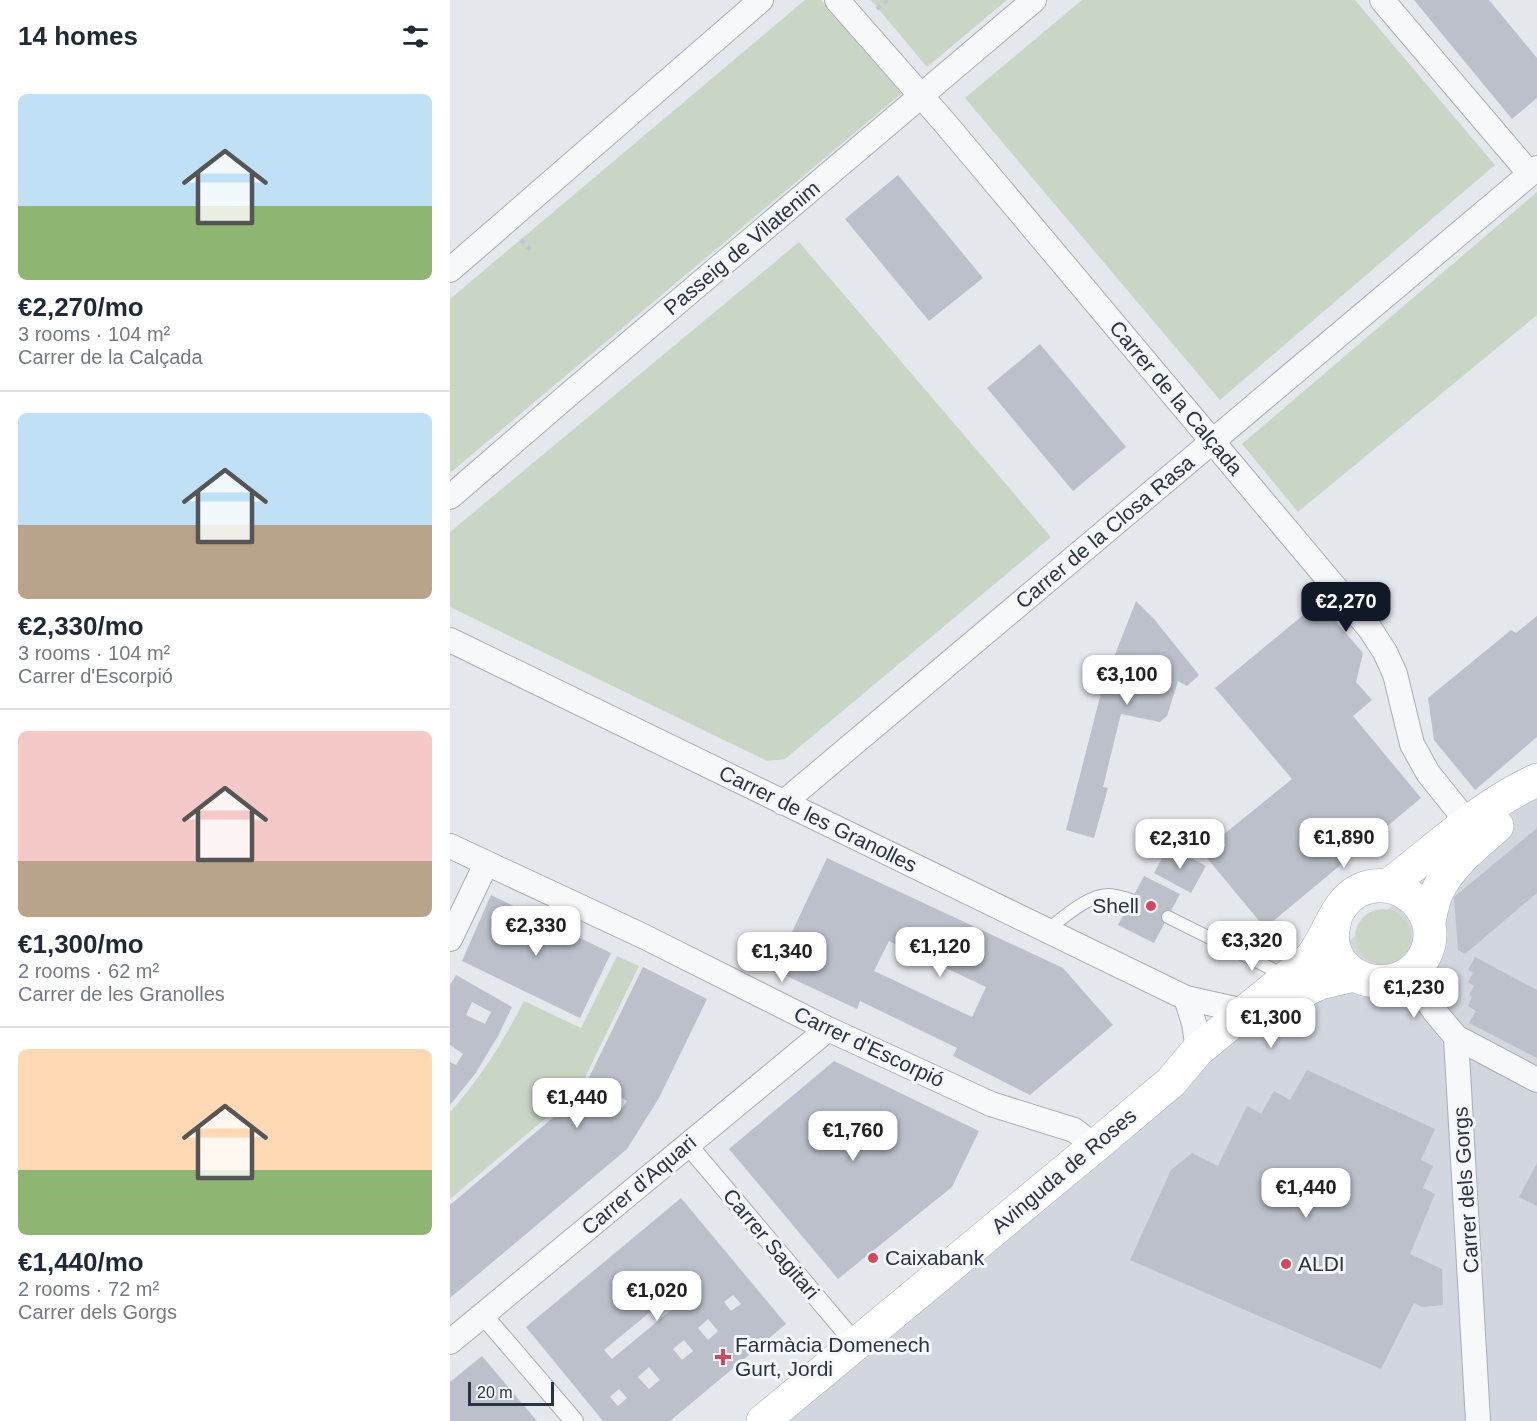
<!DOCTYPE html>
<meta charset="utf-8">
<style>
body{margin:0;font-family:Helvetica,sans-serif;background:#f6f6f7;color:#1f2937;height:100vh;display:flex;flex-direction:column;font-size:22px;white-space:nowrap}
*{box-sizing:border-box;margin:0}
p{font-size:20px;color:#747a83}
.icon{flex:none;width:33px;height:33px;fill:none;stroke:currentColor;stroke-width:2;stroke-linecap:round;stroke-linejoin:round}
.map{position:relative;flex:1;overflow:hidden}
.drawer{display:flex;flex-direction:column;background:#fff;width:450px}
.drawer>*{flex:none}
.scale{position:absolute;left:18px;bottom:15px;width:86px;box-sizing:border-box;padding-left:6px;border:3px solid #2b3445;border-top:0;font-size:16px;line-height:21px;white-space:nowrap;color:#2b3445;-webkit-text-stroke:4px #f4f6f9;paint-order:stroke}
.price{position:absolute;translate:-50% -51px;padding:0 14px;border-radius:12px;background:#fff;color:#222;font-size:20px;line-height:39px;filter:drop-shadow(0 2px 3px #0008)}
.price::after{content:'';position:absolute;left:50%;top:36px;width:18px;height:14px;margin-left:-9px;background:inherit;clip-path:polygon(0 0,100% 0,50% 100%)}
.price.on{background:#111827;color:#fff}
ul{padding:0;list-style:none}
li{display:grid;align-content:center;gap:12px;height:318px;padding:0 18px}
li+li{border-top:2px solid #e0e1e3}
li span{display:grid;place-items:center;height:186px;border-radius:9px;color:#555}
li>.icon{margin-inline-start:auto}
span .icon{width:108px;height:108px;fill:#fffc;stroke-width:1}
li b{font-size:26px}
h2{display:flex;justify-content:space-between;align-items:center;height:72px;padding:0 18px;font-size:26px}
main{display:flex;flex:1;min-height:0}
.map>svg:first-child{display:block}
.built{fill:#d2d6de}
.green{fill:#c9d6c5}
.building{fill:#bbc0ca;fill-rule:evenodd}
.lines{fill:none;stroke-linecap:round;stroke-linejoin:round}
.service-casing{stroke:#a9aeb7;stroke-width:14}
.pedestrian-casing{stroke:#a9aeb7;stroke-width:20}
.minor-casing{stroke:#a9aeb7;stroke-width:26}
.secondary-casing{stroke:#a9aeb7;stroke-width:34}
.path{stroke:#c2c5cb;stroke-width:4;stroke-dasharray:4.5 4.5;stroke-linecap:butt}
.service{stroke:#f7f8fa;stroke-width:12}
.pedestrian{stroke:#f7f8fa;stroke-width:18}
.minor{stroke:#f7f8fa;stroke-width:24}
.secondary{stroke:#fff;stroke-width:33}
.poi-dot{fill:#d1495b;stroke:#f4f6f9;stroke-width:2}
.labels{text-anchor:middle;stroke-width:6;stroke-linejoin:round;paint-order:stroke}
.street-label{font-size:21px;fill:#2b3445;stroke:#f4f6f9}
.poi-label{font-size:21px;fill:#2b3445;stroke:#f4f6f9;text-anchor:start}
</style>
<main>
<section class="drawer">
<h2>14 homes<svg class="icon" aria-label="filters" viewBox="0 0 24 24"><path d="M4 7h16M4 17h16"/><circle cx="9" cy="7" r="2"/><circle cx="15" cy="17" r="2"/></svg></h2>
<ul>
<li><span style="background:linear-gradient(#bfe0f5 60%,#8fb573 0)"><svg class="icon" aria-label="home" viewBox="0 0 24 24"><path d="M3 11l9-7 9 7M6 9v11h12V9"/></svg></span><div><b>€2,270/mo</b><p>3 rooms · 104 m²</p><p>Carrer de la Calçada</p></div></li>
<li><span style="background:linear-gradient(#bfe0f5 60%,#b9a48a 0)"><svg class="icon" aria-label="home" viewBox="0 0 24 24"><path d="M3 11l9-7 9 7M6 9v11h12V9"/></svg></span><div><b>€2,330/mo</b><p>3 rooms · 104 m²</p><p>Carrer d'Escorpió</p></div></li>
<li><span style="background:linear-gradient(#f6c9c9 70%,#b9a48a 0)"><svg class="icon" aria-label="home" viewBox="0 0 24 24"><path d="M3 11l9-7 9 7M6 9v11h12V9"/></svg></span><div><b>€1,300/mo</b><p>2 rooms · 62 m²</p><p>Carrer de les Granolles</p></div></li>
<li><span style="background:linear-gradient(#ffd9b3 65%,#8fb573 0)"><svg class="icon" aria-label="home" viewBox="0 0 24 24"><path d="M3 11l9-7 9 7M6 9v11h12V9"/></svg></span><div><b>€1,440/mo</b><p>2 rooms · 72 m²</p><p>Carrer dels Gorgs</p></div></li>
</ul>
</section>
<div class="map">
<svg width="1087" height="1421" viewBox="0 0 1087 1421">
<rect width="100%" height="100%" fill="#e4e7ec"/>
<!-- built -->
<path class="built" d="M 1087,785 L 1087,1421 L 307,1421 L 921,923 Z"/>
<!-- green -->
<path class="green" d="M 355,0 L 371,0 L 452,93 L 0,473 L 0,299 Z
M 421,0 L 557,0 L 477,67 Z
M 632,0 L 905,0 L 1045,165 L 770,400 L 515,98 Z
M 1087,192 L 1087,315 L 848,512 L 792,444 Z
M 349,242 L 601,537 L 335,759 L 317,761 L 0,607 L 0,532 Z
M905 937a28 28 0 1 1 56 0a28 28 0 1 1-56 0Z
M 167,956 L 189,966 L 129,1090 L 0,1199 L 0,1112 C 33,1075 51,1045 74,1001 L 131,1028 Z"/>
<!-- building -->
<path class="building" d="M 964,0 L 1039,0 L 1087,58 L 1087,98 L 1062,119 Z
M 448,175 L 533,278 L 479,321 L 395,219 Z
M 590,344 L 676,447 L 623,491 L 537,388 Z
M 686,601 L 704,619 L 749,675 L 737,686 L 728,681 L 717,716 L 710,722 L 671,714 L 653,787 L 658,788 L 644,838 L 616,830 L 653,685 Z
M 869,602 L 913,653 L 906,682 L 922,700 L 903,716 L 971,798 L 815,928 L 752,852 L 842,779 L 765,688 Z
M 1087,616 L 1087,737 L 1025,790 L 984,740 L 978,698 L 1061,630 L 1066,633 Z
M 1087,828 L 1087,893 L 1015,954 L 1008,950 L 1004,897 Z
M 719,846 L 756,866 L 741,893 L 704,873 Z
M 377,858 L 613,968 L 663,1025 L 580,1095 L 503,1056 L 507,1048 L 410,1001 L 407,1009 L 324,970 ZM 439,941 L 536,987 L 522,1017 L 424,971 Z
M 694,876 L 730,894 L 704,943 L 668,925 Z
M 41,895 L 161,953 L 130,1018 L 12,961 Z
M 1025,957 L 1087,990 L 1087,1058 L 1019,1023 L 1026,1011 L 1018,1006 L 1022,997 L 1019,995 L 1024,986 L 1018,982 L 1023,973 L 1018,970 Z
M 193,967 L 257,999 L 209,1098 L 177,1149 L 0,1298 L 0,1205 L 131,1094 ZM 164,1093 L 177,1101 L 169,1112 L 157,1105 Z
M 6,975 L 62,1007 L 48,1036 L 25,1074 L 0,1105 L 0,1062 L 6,1065 L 13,1054 L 0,1045 L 0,985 ZM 22,1002 L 41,1012 L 35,1024 L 16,1015 Z
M 384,1061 L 529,1131 L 502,1187 L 388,1279 L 279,1149 Z
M 857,1070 L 985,1129 L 971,1160 L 983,1166 L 973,1188 L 985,1194 L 960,1254 L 992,1269 L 993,1305 L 972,1307 L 964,1303 L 931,1369 L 680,1260 L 721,1170 L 742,1153 L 768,1166 L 797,1106 L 811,1114 L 824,1091 L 840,1100 Z
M 1087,1163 L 1087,1206 L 1069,1197 Z
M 231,1198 L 336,1324 L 220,1421 L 153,1421 L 76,1327 ZM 238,1281 L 245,1290 L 162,1359 L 154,1350 ZM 283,1295 L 291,1304 L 281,1311 L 274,1302 ZM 258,1319 L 268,1331 L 258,1340 L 248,1328 ZM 234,1340 L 243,1351 L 232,1360 L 223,1349 ZM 199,1367 L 210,1380 L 199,1389 L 188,1377 ZM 169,1389 L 177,1398 L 168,1406 L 160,1397 Z
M 32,1356 L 87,1421 L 0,1421 L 0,1382 Z"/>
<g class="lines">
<!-- service casing -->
<g class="service-casing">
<path id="service" d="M 718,917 L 836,976
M 597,930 C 613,918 638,895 658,895 C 666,895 674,898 681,900"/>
</g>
<!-- pedestrian casing -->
<g class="pedestrian-casing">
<path id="pedestrian" d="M 238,1145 L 405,1343
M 33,1315 L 124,1421"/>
</g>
<!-- minor casing -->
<g class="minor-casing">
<path id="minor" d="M 387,0 L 495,123 L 920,629 L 935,652 L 945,674 L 962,744 L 978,773 L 1018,823
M 932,0 L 1080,174
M 0,270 L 311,0
M 0,497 L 117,396 L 584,0
M 0,640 L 736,998 L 794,1011
M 333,803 L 1087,168
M 0,846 L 193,936 L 378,1029 L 541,1104 L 624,1130 L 645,1146
M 0,939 L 36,864
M 959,973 L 985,1012 L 1006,1037 L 1028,1421
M 736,998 L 744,1023 L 748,1050
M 1006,1037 L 1087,1080
M 0,1342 L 378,1029"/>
</g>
<!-- secondary casing -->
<g class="secondary-casing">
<path id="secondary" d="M 939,885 C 986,849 1032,805 1087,780
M 979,922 C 981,912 983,899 988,890 C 1001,864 1025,845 1047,826
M 825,1014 L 857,989 L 870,983 L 904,975
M 313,1421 L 645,1146 L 721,1082 L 748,1050 L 861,958 C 877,938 886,902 908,891 C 949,870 997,915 974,957 C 954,993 896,989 884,948 C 881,937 883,927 886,916"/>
</g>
<!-- path -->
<path class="path" d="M 427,9 L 438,0
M 71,240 L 82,251"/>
<!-- service -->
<use href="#service" class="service"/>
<!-- pedestrian -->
<use href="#pedestrian" class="pedestrian"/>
<!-- minor -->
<use href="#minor" class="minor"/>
<!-- secondary -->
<use href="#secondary" class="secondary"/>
</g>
<!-- markers -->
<g class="poi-dot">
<circle cx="701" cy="906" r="6"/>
<circle cx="423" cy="1258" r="6"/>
<circle cx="836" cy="1264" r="6"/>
<path d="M270 1348h6v6h6v6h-6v6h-6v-6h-6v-6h6z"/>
</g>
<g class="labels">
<!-- street labels -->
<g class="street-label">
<text transform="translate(292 248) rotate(-40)" y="7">Passeig de Vilatenim</text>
<text transform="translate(726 398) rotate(50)" y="7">Carrer de la Calçada</text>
<text transform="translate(655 532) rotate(-40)" y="7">Carrer de la Closa Rasa</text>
<text transform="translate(368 819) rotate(26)" y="7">Carrer de les Granolles</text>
<text transform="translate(419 1047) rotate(25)" y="7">Carrer d'Escorpió</text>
<text transform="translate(614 1171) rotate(-40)" y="7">Avinguda de Roses</text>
<text transform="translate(189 1185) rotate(-40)" y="7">Carrer d'Aquari</text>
<text transform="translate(1016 1190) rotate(-94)" y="7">Carrer dels Gorgs</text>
<text transform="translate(321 1244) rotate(50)" y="7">Carrer Sagitari</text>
</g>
<!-- poi labels -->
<g class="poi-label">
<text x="689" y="913" text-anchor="end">Shell</text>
<text x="435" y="1265">Caixabank</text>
<text x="848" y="1271">ALDI</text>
<text x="285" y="1352">Farmàcia Domenech<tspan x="285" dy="24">Gurt, Jordi</tspan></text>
</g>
</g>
</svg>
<div class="scale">20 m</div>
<b class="price on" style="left:896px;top:633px">€2,270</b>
<b class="price" style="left:677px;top:706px">€3,100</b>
<b class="price" style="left:894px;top:869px">€1,890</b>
<b class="price" style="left:730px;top:870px">€2,310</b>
<b class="price" style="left:86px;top:957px">€2,330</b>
<b class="price" style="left:802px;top:972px">€3,320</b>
<b class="price" style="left:490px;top:978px">€1,120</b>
<b class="price" style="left:332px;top:983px">€1,340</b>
<b class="price" style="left:964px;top:1019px">€1,230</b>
<b class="price" style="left:821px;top:1049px">€1,300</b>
<b class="price" style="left:127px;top:1129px">€1,440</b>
<b class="price" style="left:403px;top:1162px">€1,760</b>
<b class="price" style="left:856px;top:1219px">€1,440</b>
<b class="price" style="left:207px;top:1322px">€1,020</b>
</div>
</main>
